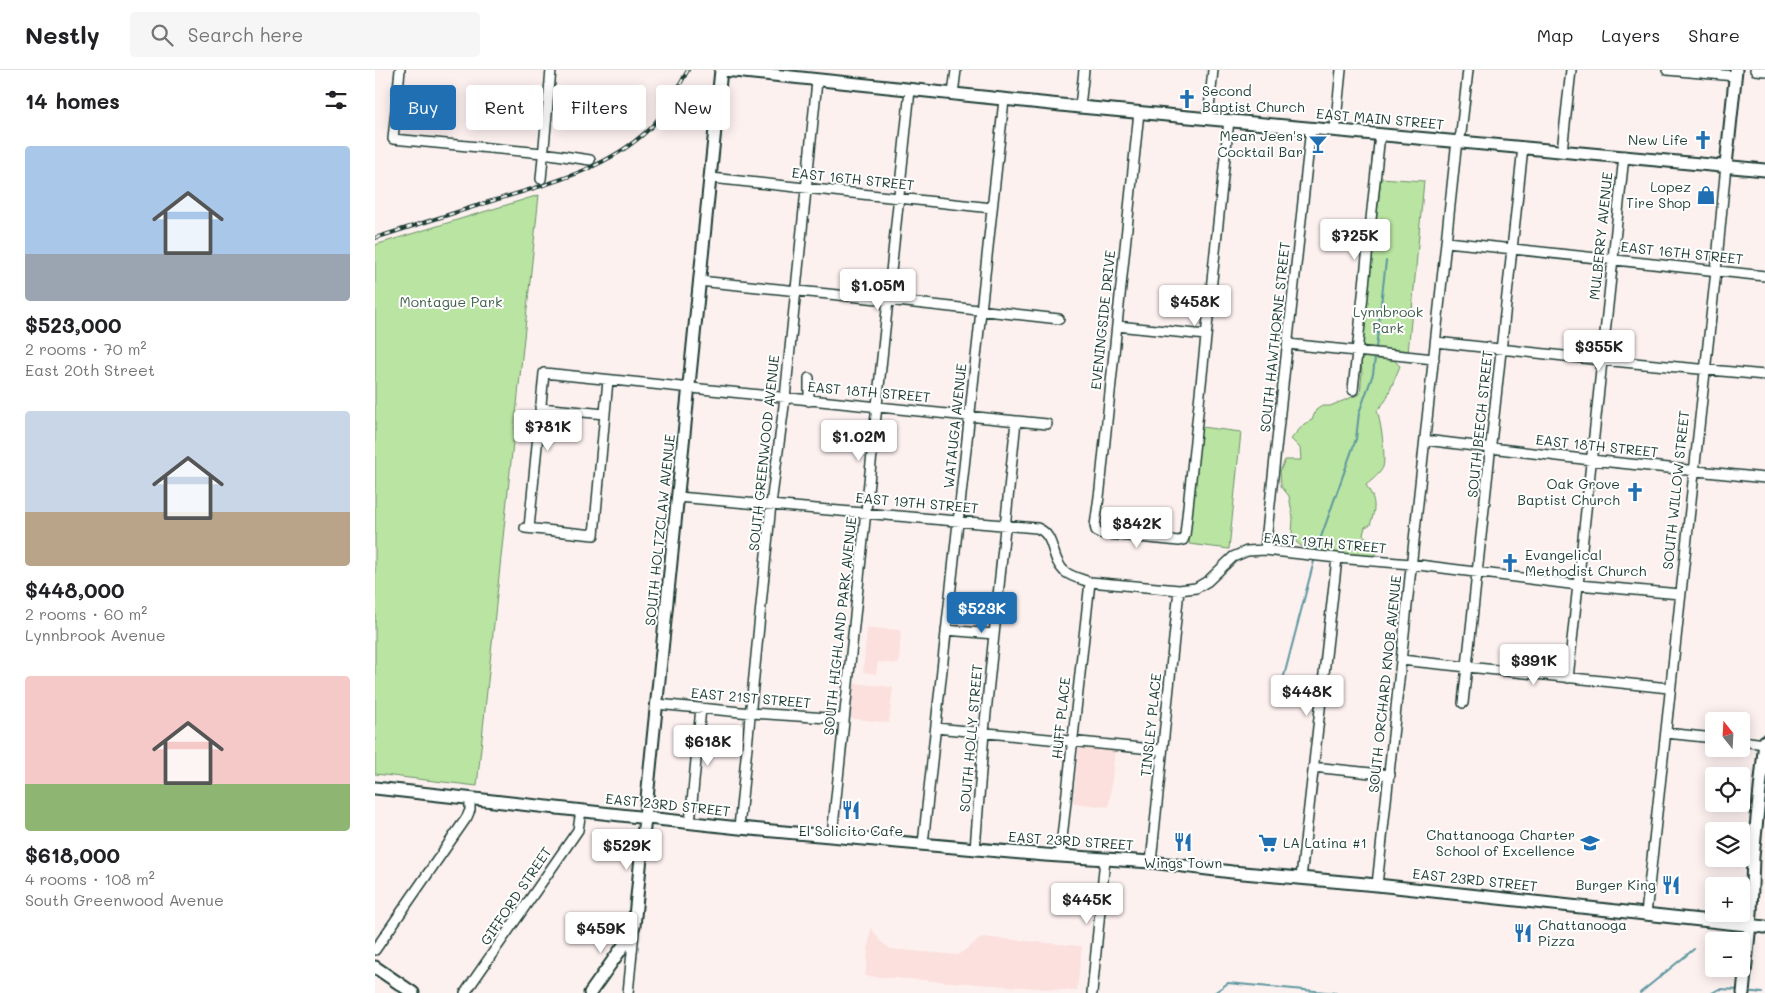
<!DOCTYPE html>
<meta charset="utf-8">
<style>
body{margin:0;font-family:Mali,sans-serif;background:#f6f6f6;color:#202124;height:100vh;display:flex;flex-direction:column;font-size:19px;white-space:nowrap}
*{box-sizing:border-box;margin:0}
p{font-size:16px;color:#757577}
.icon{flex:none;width:28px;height:28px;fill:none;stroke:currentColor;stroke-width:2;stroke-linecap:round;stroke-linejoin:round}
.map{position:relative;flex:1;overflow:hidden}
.side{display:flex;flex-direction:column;background:#fff;width:375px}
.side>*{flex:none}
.banner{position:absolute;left:15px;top:15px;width:475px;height:45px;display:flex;gap:10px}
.needle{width:32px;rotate:342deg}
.controls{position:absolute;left:1330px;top:642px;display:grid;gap:10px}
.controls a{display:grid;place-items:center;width:45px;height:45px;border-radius:5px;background:#fff;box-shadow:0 2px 12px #0003;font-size:25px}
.price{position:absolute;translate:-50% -42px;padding:0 11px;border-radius:5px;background:#fff;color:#222;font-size:16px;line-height:32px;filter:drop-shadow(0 1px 2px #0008)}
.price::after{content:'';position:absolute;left:50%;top:30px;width:15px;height:11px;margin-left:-8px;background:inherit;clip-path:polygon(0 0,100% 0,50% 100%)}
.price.selected{background:#1f6fb2;color:#fff}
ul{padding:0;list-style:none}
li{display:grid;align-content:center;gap:10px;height:265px;padding:0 25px}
li span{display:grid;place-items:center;height:155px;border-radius:5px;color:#555}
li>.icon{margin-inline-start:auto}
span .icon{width:90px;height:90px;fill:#fffc;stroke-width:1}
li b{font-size:21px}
h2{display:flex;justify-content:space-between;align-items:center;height:60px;padding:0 25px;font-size:21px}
.tag{padding:0 18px;border-radius:5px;background:#fff;box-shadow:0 2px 12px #0003;font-size:18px;line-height:45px}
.tag.selected{background:#1f6fb2;color:#fff}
header{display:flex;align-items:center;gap:30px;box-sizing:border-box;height:70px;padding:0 25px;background:#fff;border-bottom:1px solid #e0e0e0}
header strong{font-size:24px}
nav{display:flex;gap:28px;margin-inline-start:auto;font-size:18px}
.search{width:350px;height:45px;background:#f6f6f6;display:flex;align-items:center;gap:12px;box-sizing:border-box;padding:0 18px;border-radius:5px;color:#757577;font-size:19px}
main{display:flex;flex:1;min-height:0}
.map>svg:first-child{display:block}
.built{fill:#fbe0dd}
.green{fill:#b9e4a1;stroke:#6c906a}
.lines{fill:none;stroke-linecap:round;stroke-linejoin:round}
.stream{stroke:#5d979f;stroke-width:2}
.minor-casing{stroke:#1f3d34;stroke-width:12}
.major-casing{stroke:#1f3d34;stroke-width:15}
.minor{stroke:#fff;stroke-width:9}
.major{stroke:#fff;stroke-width:11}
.rail-casing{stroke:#1f3d34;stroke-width:4}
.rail{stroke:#fff;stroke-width:2;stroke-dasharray:5.5;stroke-linecap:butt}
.labels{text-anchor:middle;stroke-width:4;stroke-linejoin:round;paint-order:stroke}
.poi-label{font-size:14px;fill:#1f3d34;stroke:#fff;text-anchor:end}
.street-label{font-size:14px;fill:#1f3d34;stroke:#fff}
.park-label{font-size:14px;fill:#3e5e4a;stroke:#fff}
</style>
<header>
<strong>Nestly</strong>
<div class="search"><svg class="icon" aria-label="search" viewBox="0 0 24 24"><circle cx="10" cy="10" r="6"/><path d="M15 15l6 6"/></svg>Search here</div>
<nav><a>Map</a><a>Layers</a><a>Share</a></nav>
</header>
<main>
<section class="side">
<h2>14 homes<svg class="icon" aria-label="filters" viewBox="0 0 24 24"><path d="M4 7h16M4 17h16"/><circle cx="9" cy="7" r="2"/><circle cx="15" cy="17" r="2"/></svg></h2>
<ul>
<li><span style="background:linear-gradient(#a9c7e8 70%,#9aa5b1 0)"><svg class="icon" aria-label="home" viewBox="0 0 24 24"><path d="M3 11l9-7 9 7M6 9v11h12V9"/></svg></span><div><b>$523,000</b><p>2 rooms · 70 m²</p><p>East 20th Street</p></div></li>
<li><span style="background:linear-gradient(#c9d6e8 65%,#b9a48a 0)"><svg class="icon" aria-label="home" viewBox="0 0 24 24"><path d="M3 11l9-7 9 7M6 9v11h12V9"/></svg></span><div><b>$448,000</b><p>2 rooms · 60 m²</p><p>Lynnbrook Avenue</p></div></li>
<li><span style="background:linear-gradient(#f6c9c9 70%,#8fb573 0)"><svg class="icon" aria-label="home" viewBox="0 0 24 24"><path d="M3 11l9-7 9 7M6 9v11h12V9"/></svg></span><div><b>$618,000</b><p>4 rooms · 108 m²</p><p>South Greenwood Avenue</p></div></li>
</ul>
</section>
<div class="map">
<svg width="1390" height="923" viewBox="0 0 1390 923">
<rect width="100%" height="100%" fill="#fdf1f0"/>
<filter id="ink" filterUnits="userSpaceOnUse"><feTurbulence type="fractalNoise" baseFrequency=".02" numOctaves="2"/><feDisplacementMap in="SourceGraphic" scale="10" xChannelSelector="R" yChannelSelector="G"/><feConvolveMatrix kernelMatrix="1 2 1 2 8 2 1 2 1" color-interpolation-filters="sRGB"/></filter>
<g filter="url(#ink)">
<!-- built -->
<path class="built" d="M 492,558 L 526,560 L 524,594 L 503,592 L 501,604 L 488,602 Z
M 477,613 L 518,617 L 514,653 L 473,648 Z
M 704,675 L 740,679 L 734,737 L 698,733 Z
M 496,857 L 505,871 L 516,879 L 583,885 L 608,867 L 707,876 L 702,921 L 490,906 Z"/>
<!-- green -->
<path class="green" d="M 1006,108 L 1049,111 L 1033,283 L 987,277 Z
M 164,125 L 102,716 L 0,704 L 0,175 Z
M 991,286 L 1005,289 L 1019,290 L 1025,296 L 1011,330 L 1002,341 C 1006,352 1011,387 1008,397 C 1005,404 997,410 991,415 C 1001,430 1001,437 995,455 L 990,457 L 988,465 L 999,473 L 1002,482 L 999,486 L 955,483 L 930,479 L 921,472 L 917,463 L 918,448 L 914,426 L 906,416 L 905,401 L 910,390 L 926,390 L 925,378 L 916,369 L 929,354 L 937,350 L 941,340 L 947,336 L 955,336 L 985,324 L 987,303 L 986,291 Z
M 826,357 L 866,362 L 854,479 L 814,474 Z"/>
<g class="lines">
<!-- stream -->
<path class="stream" d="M 1001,278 L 1011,191
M 941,481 L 981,369 L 984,343 L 998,304 L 1000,288
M 909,606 L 939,491
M 1372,921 L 1387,923
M 839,923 L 853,913 L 961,923
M 1265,923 L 1319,879
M 1337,923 L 1344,919 L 1365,920"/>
<!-- minor casing -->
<g class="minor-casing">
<path id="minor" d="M 25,0 L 18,69 L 168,83 L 215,90
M 1292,0 L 1360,6
M 1380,0 L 1390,1
M 578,24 L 581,0
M 705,37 L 709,0
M 764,42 L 725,419 L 720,456 L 721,460 L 724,463 L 804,471 L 808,470 L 810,465 L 854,50
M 833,48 L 838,0
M 960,60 L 966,0
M 1187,81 L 1196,0
M 336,108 L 617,138
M 166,109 L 176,0
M 1072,172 L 1390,206
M 324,211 L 513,230 L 684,249
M 742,256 L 831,265
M 1061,272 L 1226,290 L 1390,305
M 913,274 L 1059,289
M 978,320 L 1005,64
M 434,331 L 434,308
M 165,338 L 230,344
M 1050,370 L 1216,390 L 1390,408
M 303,427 L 662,458 C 681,465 675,488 689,501 C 696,507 706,509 715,512 L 804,520 L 821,518 L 833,511 L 858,487 L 872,481 L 890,480 L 962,488 L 1036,494 L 1203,515 L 1305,524
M 150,458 L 219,465 L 233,310
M 154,458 L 169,303 L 672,354
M 890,480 L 936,58
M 571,560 L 619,564
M 1026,590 L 1294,618
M 1193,608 L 1249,86
M 1088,633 L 1148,77
M 282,634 L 376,643 L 468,649
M 561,658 L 787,680
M 1291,663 L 1339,668
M 1366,671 L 1390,674
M 938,697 L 1015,705
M 315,753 L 326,638
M 364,758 L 396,434 L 410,328 L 442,11
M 457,766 L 535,20
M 548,774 L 629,30
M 600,779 L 609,662 L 641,351
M 685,786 L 715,512
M 776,792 L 804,520
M 926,808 L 962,488
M 1002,815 L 1081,79 L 1086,63 L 1093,0
M 1271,844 L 1341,201 L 1351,95
M 0,880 L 92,747 L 95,740 L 95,728
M 90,923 L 203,760 L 206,741
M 253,923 L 259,862
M 717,923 L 730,789"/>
</g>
<!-- major casing -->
<g class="major-casing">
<path id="major" d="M 349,0 L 705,37 L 1390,100
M 1351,95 L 1361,0
M 0,718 L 364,758 L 670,785 L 776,792 L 857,802 L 1002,815 L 1390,857
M 0,897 L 38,923
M 215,923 L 256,865 L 259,856 L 346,0
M 1368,923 L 1376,844 L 1378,787 L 1390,671"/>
</g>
<!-- minor -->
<use href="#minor" class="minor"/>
<!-- major -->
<use href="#major" class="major"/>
<!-- rail casing -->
<g class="rail-casing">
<path id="rail" d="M 0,168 C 40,155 80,143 120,130 C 173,114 232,99 273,60 C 291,43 301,21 313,0"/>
</g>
<!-- rail -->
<use href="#rail" class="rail"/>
</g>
</g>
<!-- icons -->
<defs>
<g id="church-bare" transform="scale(1.5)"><path d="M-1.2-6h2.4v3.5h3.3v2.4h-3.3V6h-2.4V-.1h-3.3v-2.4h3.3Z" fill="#1f6fb2" stroke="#fff" stroke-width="2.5" paint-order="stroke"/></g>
<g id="bar-bare" transform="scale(1.5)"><path d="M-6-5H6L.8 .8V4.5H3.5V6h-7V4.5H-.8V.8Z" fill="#1f6fb2" stroke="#fff" stroke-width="2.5" paint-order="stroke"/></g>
<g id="shop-bare" transform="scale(1.5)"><path d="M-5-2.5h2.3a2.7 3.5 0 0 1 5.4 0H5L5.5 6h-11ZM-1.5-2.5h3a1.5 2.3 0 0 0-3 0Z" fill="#1f6fb2" stroke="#fff" stroke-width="2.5" paint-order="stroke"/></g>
<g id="restaurant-bare" transform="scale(1.5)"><path d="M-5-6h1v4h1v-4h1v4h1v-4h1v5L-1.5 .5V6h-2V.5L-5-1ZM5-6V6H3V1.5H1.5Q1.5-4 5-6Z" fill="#1f6fb2" stroke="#fff" stroke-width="2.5" paint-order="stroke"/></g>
<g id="supermarket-bare" transform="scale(1.5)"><path d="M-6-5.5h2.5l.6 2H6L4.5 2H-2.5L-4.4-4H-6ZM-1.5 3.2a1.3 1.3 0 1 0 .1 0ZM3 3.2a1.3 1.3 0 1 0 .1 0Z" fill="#1f6fb2" stroke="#fff" stroke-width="2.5" paint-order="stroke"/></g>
<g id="school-bare" transform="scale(1.5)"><path d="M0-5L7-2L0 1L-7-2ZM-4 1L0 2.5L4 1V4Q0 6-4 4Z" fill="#1f6fb2" stroke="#fff" stroke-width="2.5" paint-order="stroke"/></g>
</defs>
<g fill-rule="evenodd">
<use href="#church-bare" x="812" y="29"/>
<use href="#church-bare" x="1328" y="70"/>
<use href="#bar-bare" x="943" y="74"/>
<use href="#shop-bare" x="1331" y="125"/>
<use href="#church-bare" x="1260" y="422"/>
<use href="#church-bare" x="1135" y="493"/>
<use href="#restaurant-bare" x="476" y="740"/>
<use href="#restaurant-bare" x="808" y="772"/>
<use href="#supermarket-bare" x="893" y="773"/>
<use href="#school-bare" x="1215" y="773"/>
<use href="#restaurant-bare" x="1296" y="815"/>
<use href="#restaurant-bare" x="1148" y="863"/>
</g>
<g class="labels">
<!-- poi labels -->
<g class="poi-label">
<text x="827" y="26" text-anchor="start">Second<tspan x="827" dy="16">Baptist Church</tspan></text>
<text x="928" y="71">Mean Jeen's<tspan x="928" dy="16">Cocktail Bar</tspan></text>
<text x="1313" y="75">New Life</text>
<text x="1316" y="122">Lopez<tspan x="1316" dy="16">Tire Shop</tspan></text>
<text x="1245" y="419">Oak Grove<tspan x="1245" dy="16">Baptist Church</tspan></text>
<text x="1150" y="490" text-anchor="start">Evangelical<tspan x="1150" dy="16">Methodist Church</tspan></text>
<text x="476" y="766" text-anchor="middle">El Solicito Cafe</text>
<text x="1200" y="770">Chattanooga Charter<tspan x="1200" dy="16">School of Excellence</tspan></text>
<text x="908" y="778" text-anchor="start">LA Latina #1</text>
<text x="808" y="798" text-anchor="middle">Wings Town</text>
<text x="1281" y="820">Burger King</text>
<text x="1163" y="860" text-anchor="start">Chattanooga<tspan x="1163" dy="16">Pizza</tspan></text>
</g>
<!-- street labels -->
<g class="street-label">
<text transform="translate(1005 49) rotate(5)" y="5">EAST MAIN STREET</text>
<text transform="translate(478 109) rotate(6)" y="5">EAST 16TH STREET</text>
<text transform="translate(1226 166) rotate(-84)" y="5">MULBERRY AVENUE</text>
<text transform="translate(1307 183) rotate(6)" y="5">EAST 16TH STREET</text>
<text transform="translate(728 250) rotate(-84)" y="5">EVENINGSIDE DRIVE</text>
<text transform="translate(900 267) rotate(-84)" y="5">SOUTH HAWTHORNE STREET</text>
<text transform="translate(494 322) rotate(5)" y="5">EAST 18TH STREET</text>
<text transform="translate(1105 354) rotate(-84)" y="5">SOUTH BEECH STREET</text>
<text transform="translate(580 356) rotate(-84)" y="5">WATAUGA AVENUE</text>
<text transform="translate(1222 376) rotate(6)" y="5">EAST 18TH STREET</text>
<text transform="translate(389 383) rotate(-84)" y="5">SOUTH GREENWOOD AVENUE</text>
<text transform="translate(1301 420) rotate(-84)" y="5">SOUTH WILLOW STREET</text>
<text transform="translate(542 433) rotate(5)" y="5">EAST 19TH STREET</text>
<text transform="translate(285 460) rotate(-84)" y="5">SOUTH HOLTZCLAW AVENUE</text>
<text transform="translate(950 473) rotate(5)" y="5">EAST 19TH STREET</text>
<text transform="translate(465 556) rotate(-84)" y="5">SOUTH HIGHLAND PARK AVENUE</text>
<text transform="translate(1010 614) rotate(-84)" y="5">SOUTH ORCHARD KNOB AVENUE</text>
<text transform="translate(376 628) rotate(5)" y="5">EAST 21ST STREET</text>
<text transform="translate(686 648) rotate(-84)" y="5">HUFF PLACE</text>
<text transform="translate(776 655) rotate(-84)" y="5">TINSLEY PLACE</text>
<text transform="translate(596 668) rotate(-85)" y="5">SOUTH HOLLY STREET</text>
<text transform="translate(293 735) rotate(6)" y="5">EAST 23RD STREET</text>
<text transform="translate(696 771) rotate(4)" y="5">EAST 23RD STREET</text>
<text transform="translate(1100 810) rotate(6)" y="5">EAST 23RD STREET</text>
<text transform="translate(141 826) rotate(-56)" y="5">GIFFORD STREET</text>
</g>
<!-- park labels -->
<g class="park-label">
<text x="76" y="237">Montague Park</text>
<text x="1013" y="247">Lynnbrook<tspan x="1013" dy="16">Park</tspan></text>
</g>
</g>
</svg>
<div class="controls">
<a><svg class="needle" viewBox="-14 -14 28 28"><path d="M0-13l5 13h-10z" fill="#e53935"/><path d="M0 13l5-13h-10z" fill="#757577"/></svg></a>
<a><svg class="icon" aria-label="locate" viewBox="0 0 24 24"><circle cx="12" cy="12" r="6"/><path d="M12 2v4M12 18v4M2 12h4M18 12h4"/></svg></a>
<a><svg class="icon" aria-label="layers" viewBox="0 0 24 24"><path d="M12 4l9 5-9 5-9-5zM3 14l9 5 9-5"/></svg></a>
<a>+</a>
<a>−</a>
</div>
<b class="price" style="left:980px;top:191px">$725K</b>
<b class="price" style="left:503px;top:241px">$1.05M</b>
<b class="price" style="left:820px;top:257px">$458K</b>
<b class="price" style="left:1224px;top:302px">$355K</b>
<b class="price" style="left:173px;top:382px">$781K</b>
<b class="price" style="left:484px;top:392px">$1.02M</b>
<b class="price" style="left:762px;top:479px">$842K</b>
<b class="price selected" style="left:607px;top:564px">$523K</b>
<b class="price" style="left:1159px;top:616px">$391K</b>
<b class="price" style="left:932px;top:647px">$448K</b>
<b class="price" style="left:333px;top:697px">$618K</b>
<b class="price" style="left:252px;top:801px">$529K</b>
<b class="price" style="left:712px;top:855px">$445K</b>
<b class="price" style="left:226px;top:884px">$459K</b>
<div class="banner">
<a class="tag selected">Buy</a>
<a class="tag">Rent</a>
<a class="tag">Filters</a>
<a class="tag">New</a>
</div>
</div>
</main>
